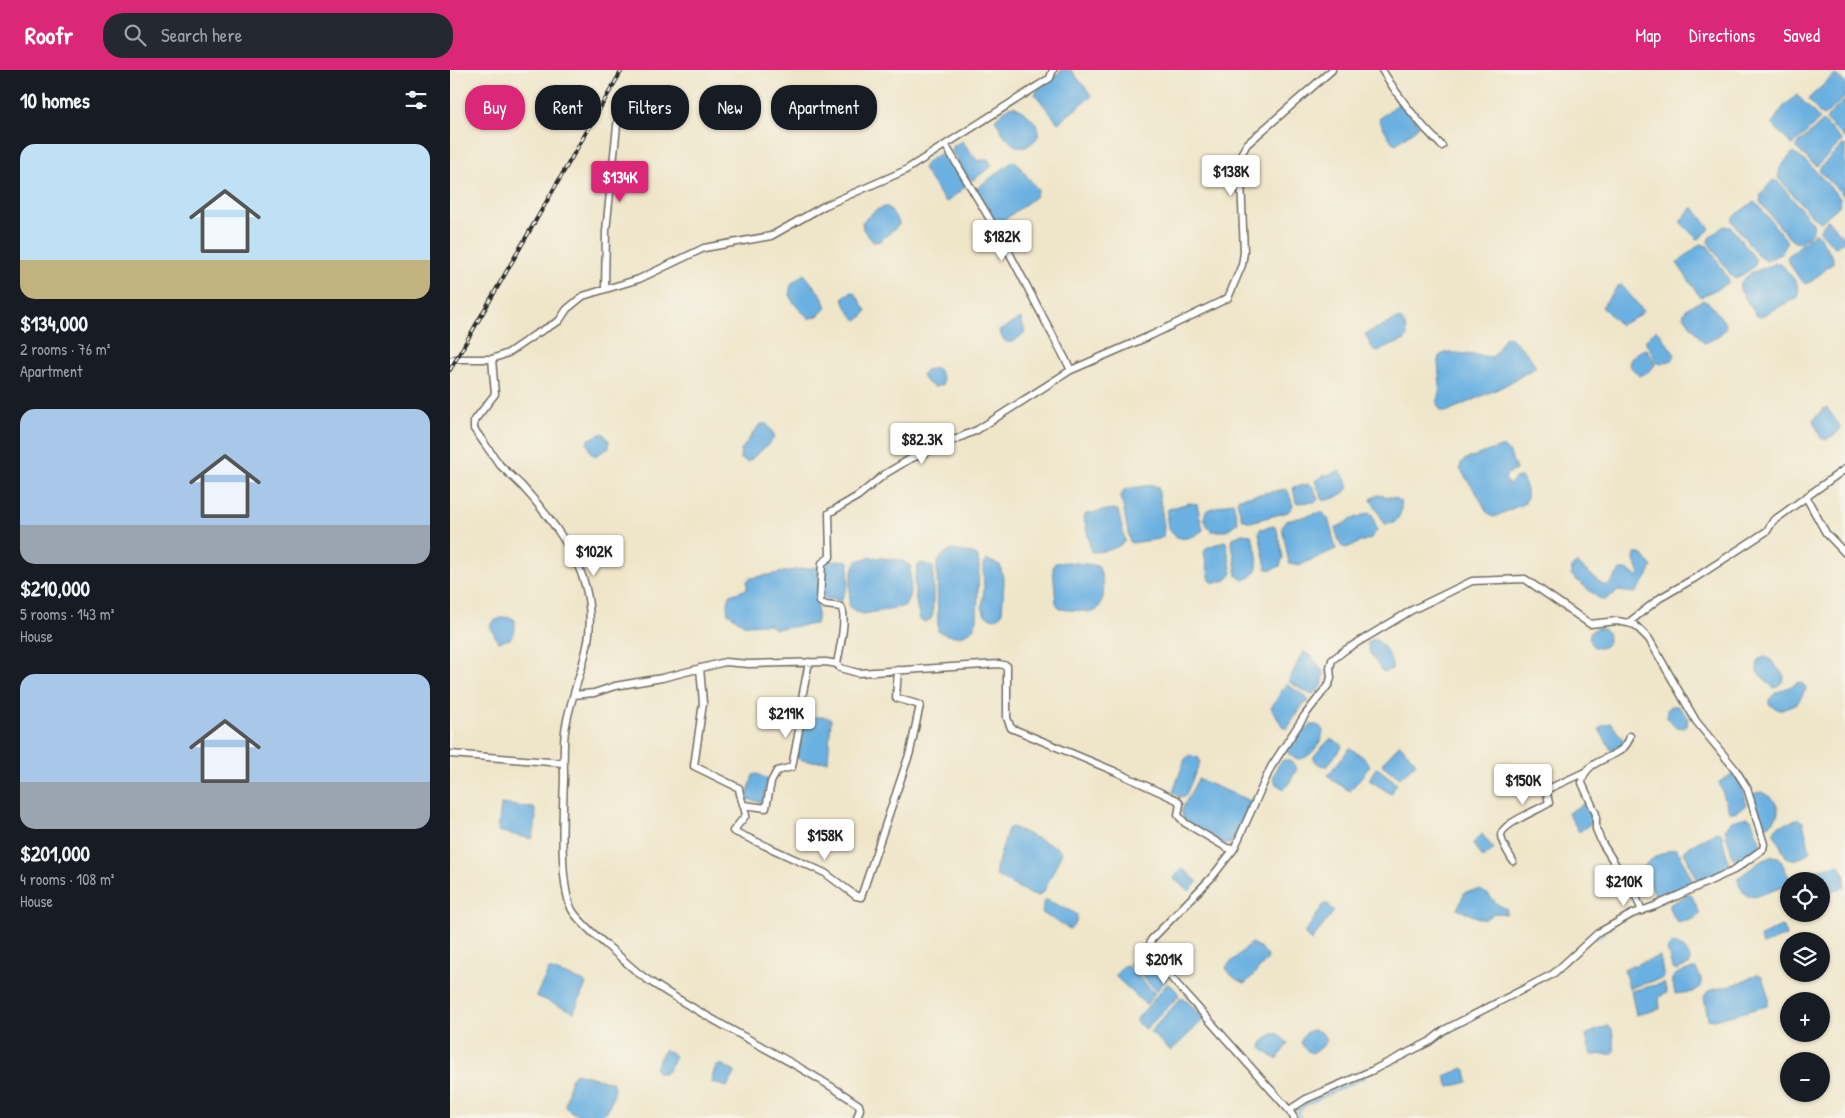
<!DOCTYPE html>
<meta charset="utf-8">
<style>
body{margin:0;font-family:"Patrick Hand",sans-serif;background:#242831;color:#f1f3f6;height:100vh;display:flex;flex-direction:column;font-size:19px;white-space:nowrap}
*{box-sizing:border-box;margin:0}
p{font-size:16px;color:#9ea1a6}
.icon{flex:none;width:28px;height:28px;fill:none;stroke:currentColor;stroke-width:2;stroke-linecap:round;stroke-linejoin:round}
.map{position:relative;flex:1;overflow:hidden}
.drawer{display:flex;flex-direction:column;background:#171b24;width:450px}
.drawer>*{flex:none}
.guide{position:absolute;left:15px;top:15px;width:475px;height:45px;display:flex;gap:10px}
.controls{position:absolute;left:1330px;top:802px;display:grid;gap:10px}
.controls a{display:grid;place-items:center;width:50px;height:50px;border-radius:50%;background:#171b24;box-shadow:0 1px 4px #0004;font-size:25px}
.price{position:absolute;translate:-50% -42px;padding:0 11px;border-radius:5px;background:#fff;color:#222;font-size:16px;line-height:32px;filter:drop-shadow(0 1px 2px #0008)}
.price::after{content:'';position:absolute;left:50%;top:30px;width:15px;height:11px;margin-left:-8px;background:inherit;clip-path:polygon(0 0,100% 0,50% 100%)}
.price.selected{background:#db2777;color:#fff}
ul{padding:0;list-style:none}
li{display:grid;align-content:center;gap:10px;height:265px;padding:0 20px}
li span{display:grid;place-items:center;height:155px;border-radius:15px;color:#555}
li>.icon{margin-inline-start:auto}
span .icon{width:90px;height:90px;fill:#fffc;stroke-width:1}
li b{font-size:21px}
h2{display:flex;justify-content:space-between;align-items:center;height:60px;padding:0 20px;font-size:21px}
.tag{padding:0 18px;border-radius:20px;background:#171b24;box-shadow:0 1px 4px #0004;font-size:18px;line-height:45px}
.tag.selected{background:#db2777;color:#fff}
header{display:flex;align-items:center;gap:30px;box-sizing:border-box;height:70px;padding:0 25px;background:#db2777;color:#fff}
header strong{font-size:24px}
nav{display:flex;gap:28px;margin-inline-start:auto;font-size:18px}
.search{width:350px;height:45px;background:#242831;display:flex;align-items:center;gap:12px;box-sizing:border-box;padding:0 18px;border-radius:20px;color:#9ea1a6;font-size:19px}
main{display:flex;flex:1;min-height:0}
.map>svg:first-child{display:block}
.water{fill:#6bb0e1;stroke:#4b6e86}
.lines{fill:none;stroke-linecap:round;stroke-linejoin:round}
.stream{stroke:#6bb0e1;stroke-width:2}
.street-casing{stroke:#706c63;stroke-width:9}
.street{stroke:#fff;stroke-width:6}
.rail-casing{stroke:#2b2b2b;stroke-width:4}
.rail{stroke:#f7f3e8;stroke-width:2;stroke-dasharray:5.5;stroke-linecap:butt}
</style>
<header>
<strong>Roofr</strong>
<div class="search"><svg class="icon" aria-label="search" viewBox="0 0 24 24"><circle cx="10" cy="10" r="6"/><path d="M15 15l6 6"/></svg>Search here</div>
<nav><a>Map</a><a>Directions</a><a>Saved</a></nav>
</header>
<main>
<section class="drawer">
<h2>10 homes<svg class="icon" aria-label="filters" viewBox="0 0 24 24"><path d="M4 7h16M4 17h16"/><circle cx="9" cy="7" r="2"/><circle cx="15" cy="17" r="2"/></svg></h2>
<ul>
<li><span style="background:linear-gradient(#bfe0f5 75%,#c2b280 0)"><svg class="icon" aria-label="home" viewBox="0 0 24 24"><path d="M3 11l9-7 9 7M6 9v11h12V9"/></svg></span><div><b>$134,000</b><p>2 rooms · 76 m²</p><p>Apartment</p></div></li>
<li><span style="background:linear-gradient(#a9c7e8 75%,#9aa5b1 0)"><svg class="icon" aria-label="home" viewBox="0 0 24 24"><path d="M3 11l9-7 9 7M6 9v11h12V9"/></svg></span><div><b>$210,000</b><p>5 rooms · 143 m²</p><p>House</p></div></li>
<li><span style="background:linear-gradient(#a9c7e8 70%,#9aa5b1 0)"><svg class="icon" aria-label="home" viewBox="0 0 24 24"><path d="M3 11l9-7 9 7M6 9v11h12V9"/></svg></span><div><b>$201,000</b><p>4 rooms · 108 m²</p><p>House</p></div></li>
</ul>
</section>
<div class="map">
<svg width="1395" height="1048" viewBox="0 0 1395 1048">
<rect width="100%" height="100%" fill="#f7f3e8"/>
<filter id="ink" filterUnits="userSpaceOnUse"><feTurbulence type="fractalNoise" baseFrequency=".02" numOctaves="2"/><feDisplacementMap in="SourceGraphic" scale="10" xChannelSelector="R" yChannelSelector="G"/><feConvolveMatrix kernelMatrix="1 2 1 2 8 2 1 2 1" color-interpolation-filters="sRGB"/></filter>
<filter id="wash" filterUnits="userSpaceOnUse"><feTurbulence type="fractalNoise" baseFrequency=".0096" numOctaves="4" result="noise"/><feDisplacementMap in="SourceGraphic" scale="20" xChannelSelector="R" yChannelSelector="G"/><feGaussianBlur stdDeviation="1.12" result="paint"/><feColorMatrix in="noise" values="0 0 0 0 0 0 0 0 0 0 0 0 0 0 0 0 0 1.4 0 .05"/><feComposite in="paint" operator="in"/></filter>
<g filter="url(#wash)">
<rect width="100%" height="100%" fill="#efe6ca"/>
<!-- water -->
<path class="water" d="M 612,0 L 621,0 L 642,26 L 608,53 L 585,24 L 588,19 Z
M 1384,5 L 1387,6 L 1395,13 L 1395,27 L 1375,45 L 1372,46 L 1358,29 Z
M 1347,25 L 1370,49 L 1345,74 L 1342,75 L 1322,54 L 1333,37 Z
M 1395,30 L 1395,69 L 1376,50 L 1379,45 Z
M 949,33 L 969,55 L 966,59 L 946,74 L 942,72 L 929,50 L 931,47 Z
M 564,36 C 573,41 593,54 588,66 C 586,71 580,74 576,77 C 561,80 551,61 545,49 L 559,37 Z
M 1373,51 L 1392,71 L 1367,96 L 1362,93 L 1346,78 L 1349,73 Z
M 512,71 L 528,91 L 538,89 L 542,96 L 523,110 L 518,109 L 502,81 L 503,76 Z
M 1393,75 L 1395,75 L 1395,127 L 1369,101 L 1371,96 Z
M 496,82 L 517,115 L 497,132 L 494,130 L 473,99 C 475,91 488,84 496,82 Z
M 1343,82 L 1359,94 L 1390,128 L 1390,135 L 1371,152 L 1365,149 L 1328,108 L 1330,98 Z
M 565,91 L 588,120 L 585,127 L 550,153 L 545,153 L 526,119 L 562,92 Z
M 1323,110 L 1328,112 L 1363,153 C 1366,162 1356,168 1350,173 L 1345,172 L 1340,169 L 1310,132 L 1311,124 Z
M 1303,132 L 1304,132 L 1310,137 L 1336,170 L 1337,174 L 1331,183 L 1317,191 L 1308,186 L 1282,151 L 1283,147 Z
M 435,137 L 438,137 L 449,152 L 449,155 L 430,171 L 423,172 L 413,159 L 412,152 L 426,140 Z
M 1242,138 L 1245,139 L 1260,159 L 1249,169 L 1246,168 L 1231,153 L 1231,150 Z
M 1377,150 L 1380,152 L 1394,168 L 1393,172 L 1386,177 L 1383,176 L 1370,161 L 1370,159 Z
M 1274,156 L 1281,157 L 1306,190 L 1304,197 L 1286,209 L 1281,205 L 1258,172 L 1259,168 Z
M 1365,163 L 1368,164 L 1383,188 L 1383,193 L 1362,211 L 1355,214 L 1349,208 L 1337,190 L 1338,186 Z
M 1250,174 L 1258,176 L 1279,210 L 1278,213 L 1251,227 L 1248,224 L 1227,193 Z
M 1326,193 L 1330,193 C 1338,203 1355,216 1346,228 L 1310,247 L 1306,245 L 1290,220 L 1290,213 L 1301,203 Z
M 354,204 L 372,226 L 376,238 L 369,245 L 360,249 C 343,234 327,220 354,204 Z
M 1172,215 L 1193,241 L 1189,246 L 1170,255 L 1152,237 L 1168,216 Z
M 401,222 L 405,223 L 416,241 L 413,246 L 407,250 C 401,246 393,234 393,227 Z
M 1253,230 L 1260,234 L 1276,254 C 1275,264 1263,270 1254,273 L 1233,245 L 1237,238 Z
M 571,248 L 575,262 C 564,273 556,279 549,261 Z
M 949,248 C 955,252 957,260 957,267 L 955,270 L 928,281 L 923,279 L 915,264 Z
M 1206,260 L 1209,262 L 1225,285 L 1222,290 L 1211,294 L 1208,293 L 1196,273 L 1197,268 Z
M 1056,266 C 1064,268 1086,290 1085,298 L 1052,317 L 996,342 L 991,341 L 987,334 L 990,317 L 988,291 L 989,286 L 997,282 L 1043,287 Z
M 1196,279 L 1206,293 C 1203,299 1196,304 1189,306 L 1179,295 C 1180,286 1188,282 1196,279 Z
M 487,298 C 490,303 495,308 492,315 L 484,317 L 475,311 L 472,305 L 475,300 Z
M 1377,338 L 1390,356 L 1388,362 L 1376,370 L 1371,368 L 1363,350 L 1373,339 Z
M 310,354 L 317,354 L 325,366 L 322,371 L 298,392 L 290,388 L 291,380 Z
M 153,363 L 159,371 L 159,378 L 145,386 L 141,383 L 137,373 L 139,369 Z
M 1051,377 L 1054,377 L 1060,383 L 1066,400 L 1057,404 L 1055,409 L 1059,415 L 1065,408 L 1071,407 C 1076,415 1080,424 1075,433 L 1044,447 L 1041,446 L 1037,442 L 1029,427 L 1010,399 L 1011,393 L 1016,389 Z
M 889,401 L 893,404 L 899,418 C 893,424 881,431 873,430 L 865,411 L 870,407 Z
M 859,414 L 864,418 L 868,430 L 864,432 L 846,433 L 843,417 Z
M 702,415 L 708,417 L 714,456 L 713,467 L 709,469 L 682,473 L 680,472 L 671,426 L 675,419 Z
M 836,419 L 838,421 L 843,436 L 838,442 L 800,452 L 792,449 L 791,446 L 787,431 L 789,428 Z
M 928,425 L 946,428 L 950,431 C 953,440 950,447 944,453 L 935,454 L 921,430 L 922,428 Z
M 783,432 L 788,452 L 776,461 L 761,461 C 756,457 752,446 757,440 Z
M 739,433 L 747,434 L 753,460 C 732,478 712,465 718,439 Z
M 662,439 L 668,440 L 675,471 C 666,480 653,482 641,482 L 634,447 L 636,444 Z
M 872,442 L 878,448 L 886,479 L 850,495 L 839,493 L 832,457 L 836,451 Z
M 918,443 L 922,444 L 927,460 L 921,468 L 896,478 L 891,476 L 886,462 L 886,458 L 900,450 Z
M 824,456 L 827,460 L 833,487 L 830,496 L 821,500 L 816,498 L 809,463 L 810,459 Z
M 792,464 L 801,465 C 807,479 815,506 793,510 L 787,506 L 782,473 L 783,468 Z
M 774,471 L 776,472 L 782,503 C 778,511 770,513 762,512 L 760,510 L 754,483 L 756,478 Z
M 504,480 L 522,483 L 528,487 L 529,496 L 527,550 C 521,569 503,569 488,561 L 487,494 C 491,486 495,481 504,480 Z
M 1185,483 L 1193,485 L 1202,497 L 1196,509 L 1185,523 L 1168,521 L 1155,530 L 1151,530 L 1121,505 L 1122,497 L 1125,494 L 1128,494 L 1152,514 L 1158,516 L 1170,500 L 1178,500 L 1187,507 L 1190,504 L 1184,491 Z
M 421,487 L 451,490 L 460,496 C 461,511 462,523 455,536 L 414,544 L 407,542 L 399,537 C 400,522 399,504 407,491 Z
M 537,490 L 550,495 L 554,512 L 552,543 L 549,547 L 543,549 L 535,545 L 532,537 L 534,518 L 533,494 Z
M 378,491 L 398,491 L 399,492 L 398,515 L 391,531 L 373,528 L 373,497 Z
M 618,492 L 643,495 L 649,497 C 653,513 658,527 646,541 L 642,542 L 610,539 L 606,533 L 603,498 L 605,493 Z
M 473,493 L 483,497 L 483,544 L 481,549 L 475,552 L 470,550 C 466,534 461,510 469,494 Z
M 369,497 L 367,550 L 366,554 L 325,559 L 318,554 L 295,555 L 278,543 L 277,538 L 280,525 L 297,519 L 297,511 L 301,508 L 350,499 Z
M 53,547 L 62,548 L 65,550 L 65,561 L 60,569 L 48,572 L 40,556 L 42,552 Z
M1139 568a10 10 0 1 1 20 0a10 10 0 1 1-20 0Z
M 924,569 C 933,572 943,589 942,599 L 935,602 L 932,601 L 920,583 L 917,573 Z
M 853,582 L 861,586 L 874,603 L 872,616 L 865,623 L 860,624 L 839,612 L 839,610 Z
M 1314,586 L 1320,589 L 1334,606 C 1334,612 1330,616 1324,618 L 1307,602 L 1308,590 Z
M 1350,612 L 1355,616 L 1356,619 L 1347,634 L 1329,640 L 1319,634 L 1319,630 L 1324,624 L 1330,621 Z
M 836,614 L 855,626 L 859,631 L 852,636 L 837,659 L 833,657 L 821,638 Z
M 1222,636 L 1228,636 L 1238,648 L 1237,655 L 1234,658 L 1226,657 L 1217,648 L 1217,639 Z
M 361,647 L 376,647 L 381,649 L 378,691 C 367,691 354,693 346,687 L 352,649 Z
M 1161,653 L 1174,671 L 1172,675 L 1163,680 L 1161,680 L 1149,659 L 1152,656 Z
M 861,655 L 867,655 L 873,659 C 874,670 861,688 850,689 C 844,689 840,685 836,681 L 839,674 Z
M 880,669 L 891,674 L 892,677 L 877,696 C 871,696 867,694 864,689 L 864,686 Z
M 950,674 L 966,693 L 950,708 L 932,695 L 934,691 Z
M 900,678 L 913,687 L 920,696 L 900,721 L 882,710 L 878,705 Z
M 739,685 L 749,688 L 750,692 L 737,722 L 735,726 L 729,727 L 723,722 L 735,689 Z
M 833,690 C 839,690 845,693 847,699 L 838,715 L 834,719 L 826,714 L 823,708 L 828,695 Z
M 927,698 L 947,713 L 941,724 L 919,710 L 925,699 Z
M 307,704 L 318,709 L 313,730 L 310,732 L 296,729 L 303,705 Z
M 1283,704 C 1291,710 1295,723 1296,734 C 1293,739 1285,743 1279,742 L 1269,712 Z
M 748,709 L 801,731 L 800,736 L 780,774 L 774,774 L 734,749 L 731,741 Z
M 1311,722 C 1329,730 1335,743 1318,756 L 1312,755 L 1301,726 L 1306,723 Z
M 1135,733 C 1141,736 1145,745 1144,751 L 1129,762 L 1118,743 Z
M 51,734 L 84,738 C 88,747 85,760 82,769 L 48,761 Z
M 1297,747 L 1301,749 L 1311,774 C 1308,783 1293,795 1283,788 L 1275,759 L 1282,751 Z
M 1349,749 L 1353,752 L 1360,781 C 1356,787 1345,791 1337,789 L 1323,761 L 1329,756 Z
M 562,757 L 608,778 L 612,783 L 594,821 L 588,826 L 582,825 L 546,806 L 546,799 L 558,759 Z
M 1266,762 L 1271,763 L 1280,798 L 1249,813 L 1234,782 L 1240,776 Z
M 1032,764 L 1044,779 L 1033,788 L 1023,773 Z
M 1226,779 L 1230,784 L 1243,812 L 1241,815 L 1214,831 L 1210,831 L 1206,828 L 1194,797 C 1199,789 1216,780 1226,779 Z
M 1323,786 L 1329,787 L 1340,809 L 1338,815 L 1310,825 L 1297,826 C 1292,821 1288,815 1288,808 L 1311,791 Z
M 1388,795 C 1395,800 1395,809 1395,817 L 1371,824 L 1371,811 L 1352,811 L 1352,805 L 1357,802 Z
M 733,799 L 748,812 L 739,821 L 724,809 L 726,805 Z
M 1030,820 L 1039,825 L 1047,834 L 1057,839 L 1056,844 L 1044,843 L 1034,850 L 1007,839 L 1015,822 Z
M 1239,824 L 1242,826 L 1250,844 C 1246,850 1234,852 1227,852 L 1219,838 L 1219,835 Z
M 597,830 L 625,843 L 627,845 C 627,851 625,855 620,859 L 592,843 L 594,831 Z
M 874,834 L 878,834 L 884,841 L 861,871 L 854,864 Z
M 1331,856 L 1334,857 L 1336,866 L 1313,875 L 1310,869 L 1311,866 Z
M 801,873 L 811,878 L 818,886 L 817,890 L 798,911 L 796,913 C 788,912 778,904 776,897 Z
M 1222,874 C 1233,874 1235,879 1240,888 L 1239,895 L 1225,900 L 1222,898 L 1217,879 Z
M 695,879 L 718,907 L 707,921 L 680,896 L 681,890 Z
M 1210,886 L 1214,908 L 1179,918 L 1174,899 Z
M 674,895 L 677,896 L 705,923 L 696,935 L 665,906 Z
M 99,899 L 133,911 L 136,914 L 124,942 L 86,926 Z
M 1246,899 L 1251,908 L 1251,917 L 1242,922 L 1225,924 L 1222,909 C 1226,902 1238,899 1246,899 Z
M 1307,904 L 1312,906 L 1319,929 L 1317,936 L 1264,950 L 1258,949 L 1254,927 L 1258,921 L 1293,912 Z
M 1214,913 L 1217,923 L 1209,927 L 1210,939 L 1186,945 L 1181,921 Z
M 717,914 C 722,915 728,921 729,926 L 696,959 L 686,952 L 686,950 Z
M 731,928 L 734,928 L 754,949 L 721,981 L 700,962 Z
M 1158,956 L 1162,959 L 1165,982 L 1162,984 L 1141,985 L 1136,967 L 1137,964 Z
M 863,960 L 871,962 L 877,970 L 872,977 L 862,983 L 856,980 L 851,973 C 852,967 856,961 863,960 Z
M 823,963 L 828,964 L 838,973 L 827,989 L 824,988 L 811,978 L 812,973 Z
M 214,980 L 221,982 L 225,986 L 219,1000 L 214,1004 L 207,1002 L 205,998 Z
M 269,995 L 273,995 L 285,1002 L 277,1017 L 261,1012 L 265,998 Z
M 1014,998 L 1016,1000 L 1018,1012 L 999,1017 L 995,1006 Z
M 125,1003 L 162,1012 C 169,1024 157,1037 152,1048 C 141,1048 122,1046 115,1036 L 121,1008 Z"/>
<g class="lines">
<!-- stream -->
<path class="stream" d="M 1145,869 L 1154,863
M 986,970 L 1023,949
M 850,1048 L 848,1042 L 855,1035 L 915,1007"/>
</g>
</g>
<g filter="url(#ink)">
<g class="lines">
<!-- street casing -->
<g class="street-casing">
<path id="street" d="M 932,0 C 949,28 968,53 992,76
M 496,76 L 553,171 L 621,300
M 155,219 L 156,161 L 168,46
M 0,291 L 6,289 L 42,289
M 1356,427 L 1376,463 L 1395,483
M 387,594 C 389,581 398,547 391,537 L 376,535 L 370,532 L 372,493 L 380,487 L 379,443 L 408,426 L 435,404 L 460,389 L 527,360 L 621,300 L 702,265 L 778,228 L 792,195 L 794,182 L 790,86 L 797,74 L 882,0
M 250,598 L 253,633 L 244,696 L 289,718 C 290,728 294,735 296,745 L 283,761 L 375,803 L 406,826 L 411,827 L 460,682 L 470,635 L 446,628 L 448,600
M 124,625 L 144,623 L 165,616 L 212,608 L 275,592 L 299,594 L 376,592 L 387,594 L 390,598 L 408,603 L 549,594 L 557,596 L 557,648 L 561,658 L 664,701 L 727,730 L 730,734 L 728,745 L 735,753 L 777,778 L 784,779 L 821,697 L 855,645 L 879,614 L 881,608 L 880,598 L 882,590 L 895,580 L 962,540 L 1022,511 L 1075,509 L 1140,554 L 1167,551 L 1178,553 L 1210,528 L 1245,508 L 1317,461 L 1323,451 L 1395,399
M 1180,666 C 1175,691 1135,685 1132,713 L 1146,744 L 1146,759 L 1152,773 L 1167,797 L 1172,812 L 1180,817 L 1184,822 L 1192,841
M 0,684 L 113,693
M 294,735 L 316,738 L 321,712 L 327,701 L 342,697 L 352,644 L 350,638 L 359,592
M 784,779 L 762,807 L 701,870 L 699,878 L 700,884 L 839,1040 L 844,1048
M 1063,791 C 1059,784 1052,774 1051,766 C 1050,754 1089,740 1099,733 L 1097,724 L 1098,719 L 1135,702
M 839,1040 L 856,1029 L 921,1001 L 979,972 L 994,960 L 1103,904 L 1148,863 L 1182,844 L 1205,836 L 1284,800 L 1313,779 L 1314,774 L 1297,718 L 1285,699 L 1246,651 L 1199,569 L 1185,555 L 1178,553
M 407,1048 L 410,1039 L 409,1035 C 342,988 266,956 198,910 C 187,903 178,894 168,885 C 153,872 136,859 124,843 C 108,822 113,737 114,709 C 114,693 113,677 115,661 C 123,608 151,572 135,515 C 126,481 96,442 72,416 C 65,409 57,402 50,395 C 41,383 33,371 24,359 L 24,351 L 45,324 L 42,289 L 58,283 L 86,264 L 109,251 L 117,239 L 133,226 L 189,209 L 254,178 L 321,166 L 374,136 L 454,101 L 600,8 L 603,0"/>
</g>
<!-- street -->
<use href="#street" class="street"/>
<!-- rail casing -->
<g class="rail-casing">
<path id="rail" d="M 0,300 L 172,0"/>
</g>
<!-- rail -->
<use href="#rail" class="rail"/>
</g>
</g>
</svg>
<div class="controls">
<a><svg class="icon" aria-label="locate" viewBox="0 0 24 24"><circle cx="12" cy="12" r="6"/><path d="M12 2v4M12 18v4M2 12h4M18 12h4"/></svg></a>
<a><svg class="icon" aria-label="layers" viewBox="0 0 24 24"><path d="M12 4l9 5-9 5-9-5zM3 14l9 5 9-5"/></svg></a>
<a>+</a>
<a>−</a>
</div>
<b class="price" style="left:781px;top:127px">$138K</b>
<b class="price selected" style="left:170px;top:133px">$134K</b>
<b class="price" style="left:552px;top:192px">$182K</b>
<b class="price" style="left:472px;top:395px">$82.3K</b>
<b class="price" style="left:144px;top:507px">$102K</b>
<b class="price" style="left:336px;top:669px">$219K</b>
<b class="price" style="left:1073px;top:736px">$150K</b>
<b class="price" style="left:375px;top:791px">$158K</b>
<b class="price" style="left:1174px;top:837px">$210K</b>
<b class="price" style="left:714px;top:915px">$201K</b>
<div class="guide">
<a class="tag selected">Buy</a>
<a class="tag">Rent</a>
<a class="tag">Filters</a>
<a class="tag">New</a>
<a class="tag">Apartment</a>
</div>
</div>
</main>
